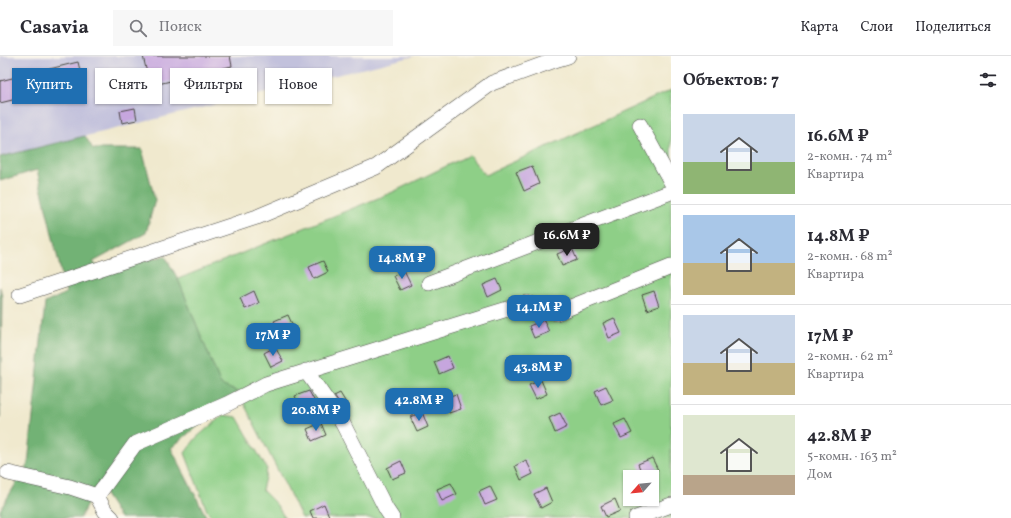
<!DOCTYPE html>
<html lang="ru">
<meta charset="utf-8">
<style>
body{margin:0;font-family:Vollkorn,serif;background:#f7f7f7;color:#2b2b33;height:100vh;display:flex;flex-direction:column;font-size:15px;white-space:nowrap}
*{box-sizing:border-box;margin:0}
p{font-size:13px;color:#7c7c81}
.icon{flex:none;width:22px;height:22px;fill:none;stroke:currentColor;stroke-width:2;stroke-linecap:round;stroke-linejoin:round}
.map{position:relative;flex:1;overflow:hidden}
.side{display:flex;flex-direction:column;background:#fff;width:340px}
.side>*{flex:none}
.top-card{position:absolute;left:12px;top:12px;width:380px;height:36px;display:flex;gap:8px}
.needle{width:26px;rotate:243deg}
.controls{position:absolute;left:623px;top:414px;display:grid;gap:8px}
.controls a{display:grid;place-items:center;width:36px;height:36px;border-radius:0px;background:#fff;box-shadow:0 1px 3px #0004;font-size:20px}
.price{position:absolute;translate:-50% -34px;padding:0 9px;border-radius:8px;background:#1f6fb2;color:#fff;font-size:13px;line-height:26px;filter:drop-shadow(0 1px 2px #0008)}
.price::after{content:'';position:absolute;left:50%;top:24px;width:12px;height:9px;margin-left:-6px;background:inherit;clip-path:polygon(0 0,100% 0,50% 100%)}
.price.on{background:#222;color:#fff}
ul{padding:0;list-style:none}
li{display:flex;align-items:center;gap:12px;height:100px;padding:0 12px}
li+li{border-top:1px solid #e1e1e2}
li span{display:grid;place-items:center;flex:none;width:112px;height:80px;border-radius:0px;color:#555}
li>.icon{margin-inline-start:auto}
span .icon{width:48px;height:48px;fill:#fffc;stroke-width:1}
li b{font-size:17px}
h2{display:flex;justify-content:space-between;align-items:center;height:48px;padding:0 12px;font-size:17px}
.pill{padding:0 14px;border-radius:0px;background:#fff;box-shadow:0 1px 3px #0004;font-size:14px;line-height:36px}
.pill.on{background:#1f6fb2;color:#fff}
header{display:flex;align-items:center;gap:24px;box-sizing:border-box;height:56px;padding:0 20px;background:#fff;border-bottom:1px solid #e1e1e2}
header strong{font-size:19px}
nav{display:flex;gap:22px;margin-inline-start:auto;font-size:14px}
.search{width:280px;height:36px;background:#f7f7f7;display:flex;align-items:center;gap:10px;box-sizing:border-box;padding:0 14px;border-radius:0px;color:#7c7c81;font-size:15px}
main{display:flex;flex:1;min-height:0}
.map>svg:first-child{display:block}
.industrial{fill:#c2c1dc}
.green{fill:#8ecf87;stroke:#5c7d59;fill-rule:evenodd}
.forest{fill:#72b274;stroke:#4e6e50}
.building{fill:#c6a6de}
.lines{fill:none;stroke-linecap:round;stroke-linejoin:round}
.minor-casing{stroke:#494843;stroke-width:16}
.minor{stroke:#fff;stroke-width:15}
</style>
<header>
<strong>Casavia</strong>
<div class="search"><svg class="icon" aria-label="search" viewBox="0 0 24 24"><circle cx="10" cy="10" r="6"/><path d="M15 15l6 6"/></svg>Поиск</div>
<nav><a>Карта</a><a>Слои</a><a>Поделиться</a></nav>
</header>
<main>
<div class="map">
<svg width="671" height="462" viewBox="0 0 671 462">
<rect width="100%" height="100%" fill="#fbf7ec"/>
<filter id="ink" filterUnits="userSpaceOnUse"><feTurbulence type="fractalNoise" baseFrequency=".025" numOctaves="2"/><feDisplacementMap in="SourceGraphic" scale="8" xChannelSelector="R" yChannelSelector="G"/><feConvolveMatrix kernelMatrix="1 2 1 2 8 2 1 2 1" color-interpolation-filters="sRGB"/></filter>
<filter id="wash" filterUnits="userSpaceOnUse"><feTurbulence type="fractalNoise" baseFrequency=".012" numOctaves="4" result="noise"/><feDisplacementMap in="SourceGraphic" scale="16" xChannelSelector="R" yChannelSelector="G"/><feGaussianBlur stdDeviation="0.9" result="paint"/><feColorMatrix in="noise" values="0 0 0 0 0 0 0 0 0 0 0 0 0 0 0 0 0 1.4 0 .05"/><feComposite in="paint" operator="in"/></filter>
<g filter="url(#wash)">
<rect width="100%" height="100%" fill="#f0e9ce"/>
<!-- industrial -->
<path class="industrial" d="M 0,0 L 415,0 L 0,101 Z"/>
<!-- green -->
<path class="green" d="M 671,34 L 671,462 L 302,462 L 238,336 L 221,330 L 178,223 L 393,136 L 469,99 L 485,119 ZM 630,421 L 652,421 L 652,443 L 630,443 Z
M 223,359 L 237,361 L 267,413 L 262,434 L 276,448 L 285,462 L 213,462 L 207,455 L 185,397 L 196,382 Z"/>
<!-- forest -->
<path class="forest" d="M 85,80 L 93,93 L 142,93 L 155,144 L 146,177 L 93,206 L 101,214 L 165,200 L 178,223 L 221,329 L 238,336 L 171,392 L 207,462 L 120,462 L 104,437 L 96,431 L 80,462 L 0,462 L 0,454 L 28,408 L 45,247 L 66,237 L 37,114 L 0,125 L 0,101 Z
M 0,231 L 2,240 L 0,362 Z"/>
<g id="blocks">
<!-- building -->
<path class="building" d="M 143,0 L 230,0 L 232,10 L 150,30 Z
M 78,6 L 83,27 L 0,47 L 0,25 Z
M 135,52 L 137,64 L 122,67 L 120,55 Z
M 532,110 L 539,128 L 524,135 L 516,116 Z
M 572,192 L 577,204 L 562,210 L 557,198 Z
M 323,205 L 328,216 L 314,223 L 309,211 Z
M 404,215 L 411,229 L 400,234 L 393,220 Z
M 497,223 L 502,234 L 488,241 L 483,229 Z
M 254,235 L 259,247 L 245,253 L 240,242 Z
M 654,235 L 659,250 L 647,254 L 642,239 Z
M 288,259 L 293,270 L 279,276 L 274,265 Z
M 614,262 L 621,277 L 609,282 L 603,267 Z
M 544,264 L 549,276 L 534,282 L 529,270 Z
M 275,291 L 283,305 L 271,311 L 264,297 Z
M 448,300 L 453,312 L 439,318 L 434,306 Z
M 541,324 L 547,338 L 536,343 L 529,329 Z
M 606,330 L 613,344 L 601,349 L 595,335 Z
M 309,335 L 315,346 L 300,352 L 295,340 Z
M 340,337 L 348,350 L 343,353 L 334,340 Z
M 456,338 L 461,353 L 449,357 L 444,342 Z
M 422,356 L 428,371 L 417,376 L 410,361 Z
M 560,357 L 567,371 L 555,377 L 549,362 Z
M 625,363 L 632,377 L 621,382 L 614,368 Z
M 321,367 L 326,379 L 312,385 L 307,373 Z
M 652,402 L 658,414 L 643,420 L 638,408 Z
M 526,404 L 533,418 L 521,424 L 515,410 Z
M 401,405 L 406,417 L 392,423 L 387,412 Z
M 451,427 L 457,438 L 442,445 L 437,433 Z
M 490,430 L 497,444 L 485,449 L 479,435 Z
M 546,432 L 552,446 L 541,452 L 534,438 Z
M 615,443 L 620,455 L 606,461 L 601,450 Z
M 324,448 L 329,460 L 324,462 L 313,462 L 310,455 Z"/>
</g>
</g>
<g filter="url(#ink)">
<use href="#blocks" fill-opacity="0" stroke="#494843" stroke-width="1"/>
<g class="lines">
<!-- minor casing -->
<g class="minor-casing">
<path id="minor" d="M 640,69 L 671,126
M 429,227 L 671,136
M 20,239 L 257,161 L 376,111 L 492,27 L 558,3 L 568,0
M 306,315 L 343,368 L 386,453 L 392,462
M 8,417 L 70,431 L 97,440 L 105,455 L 112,462
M 97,440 L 135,388 L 227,348 L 266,328 L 527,247 L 556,257 L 671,211
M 636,462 L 671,449"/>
</g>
<!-- minor -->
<use href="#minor" class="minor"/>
</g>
</g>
</svg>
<div class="controls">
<a><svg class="needle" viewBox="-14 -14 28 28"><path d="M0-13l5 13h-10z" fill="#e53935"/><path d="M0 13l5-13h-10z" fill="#7c7c81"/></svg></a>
</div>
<b class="price on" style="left:567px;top:201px">16.6M ₽</b>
<b class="price" style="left:402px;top:224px">14.8M ₽</b>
<b class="price" style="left:539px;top:273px">14.1M ₽</b>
<b class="price" style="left:273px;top:301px">17M ₽</b>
<b class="price" style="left:538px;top:333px">43.8M ₽</b>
<b class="price" style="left:419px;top:366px">42.8M ₽</b>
<b class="price" style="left:316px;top:376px">20.8M ₽</b>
<div class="top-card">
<a class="pill on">Купить</a>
<a class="pill">Снять</a>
<a class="pill">Фильтры</a>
<a class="pill">Новое</a>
</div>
</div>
<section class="side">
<h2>Объектов: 7<svg class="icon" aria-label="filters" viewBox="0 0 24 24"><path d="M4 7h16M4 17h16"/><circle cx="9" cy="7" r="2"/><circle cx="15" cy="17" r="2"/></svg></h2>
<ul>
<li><span style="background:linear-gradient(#c9d6e8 60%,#8fb573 0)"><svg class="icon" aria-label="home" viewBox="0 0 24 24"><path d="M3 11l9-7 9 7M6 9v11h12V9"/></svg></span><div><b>16.6M ₽</b><p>2-комн. · 74 m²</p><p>Квартира</p></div></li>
<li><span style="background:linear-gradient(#a9c7e8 60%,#c2b280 0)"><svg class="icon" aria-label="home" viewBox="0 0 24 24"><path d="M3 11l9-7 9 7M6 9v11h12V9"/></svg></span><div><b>14.8M ₽</b><p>2-комн. · 68 m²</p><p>Квартира</p></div></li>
<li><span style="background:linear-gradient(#c9d6e8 60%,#c2b280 0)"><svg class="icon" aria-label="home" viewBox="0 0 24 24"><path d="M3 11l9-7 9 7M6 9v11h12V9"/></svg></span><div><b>17M ₽</b><p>2-комн. · 62 m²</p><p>Квартира</p></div></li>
<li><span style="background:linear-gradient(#dfe7d0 75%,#b9a48a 0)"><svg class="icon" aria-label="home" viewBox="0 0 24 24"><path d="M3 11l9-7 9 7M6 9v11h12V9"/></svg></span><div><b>42.8M ₽</b><p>5-комн. · 163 m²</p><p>Дом</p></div></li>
</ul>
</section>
</main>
